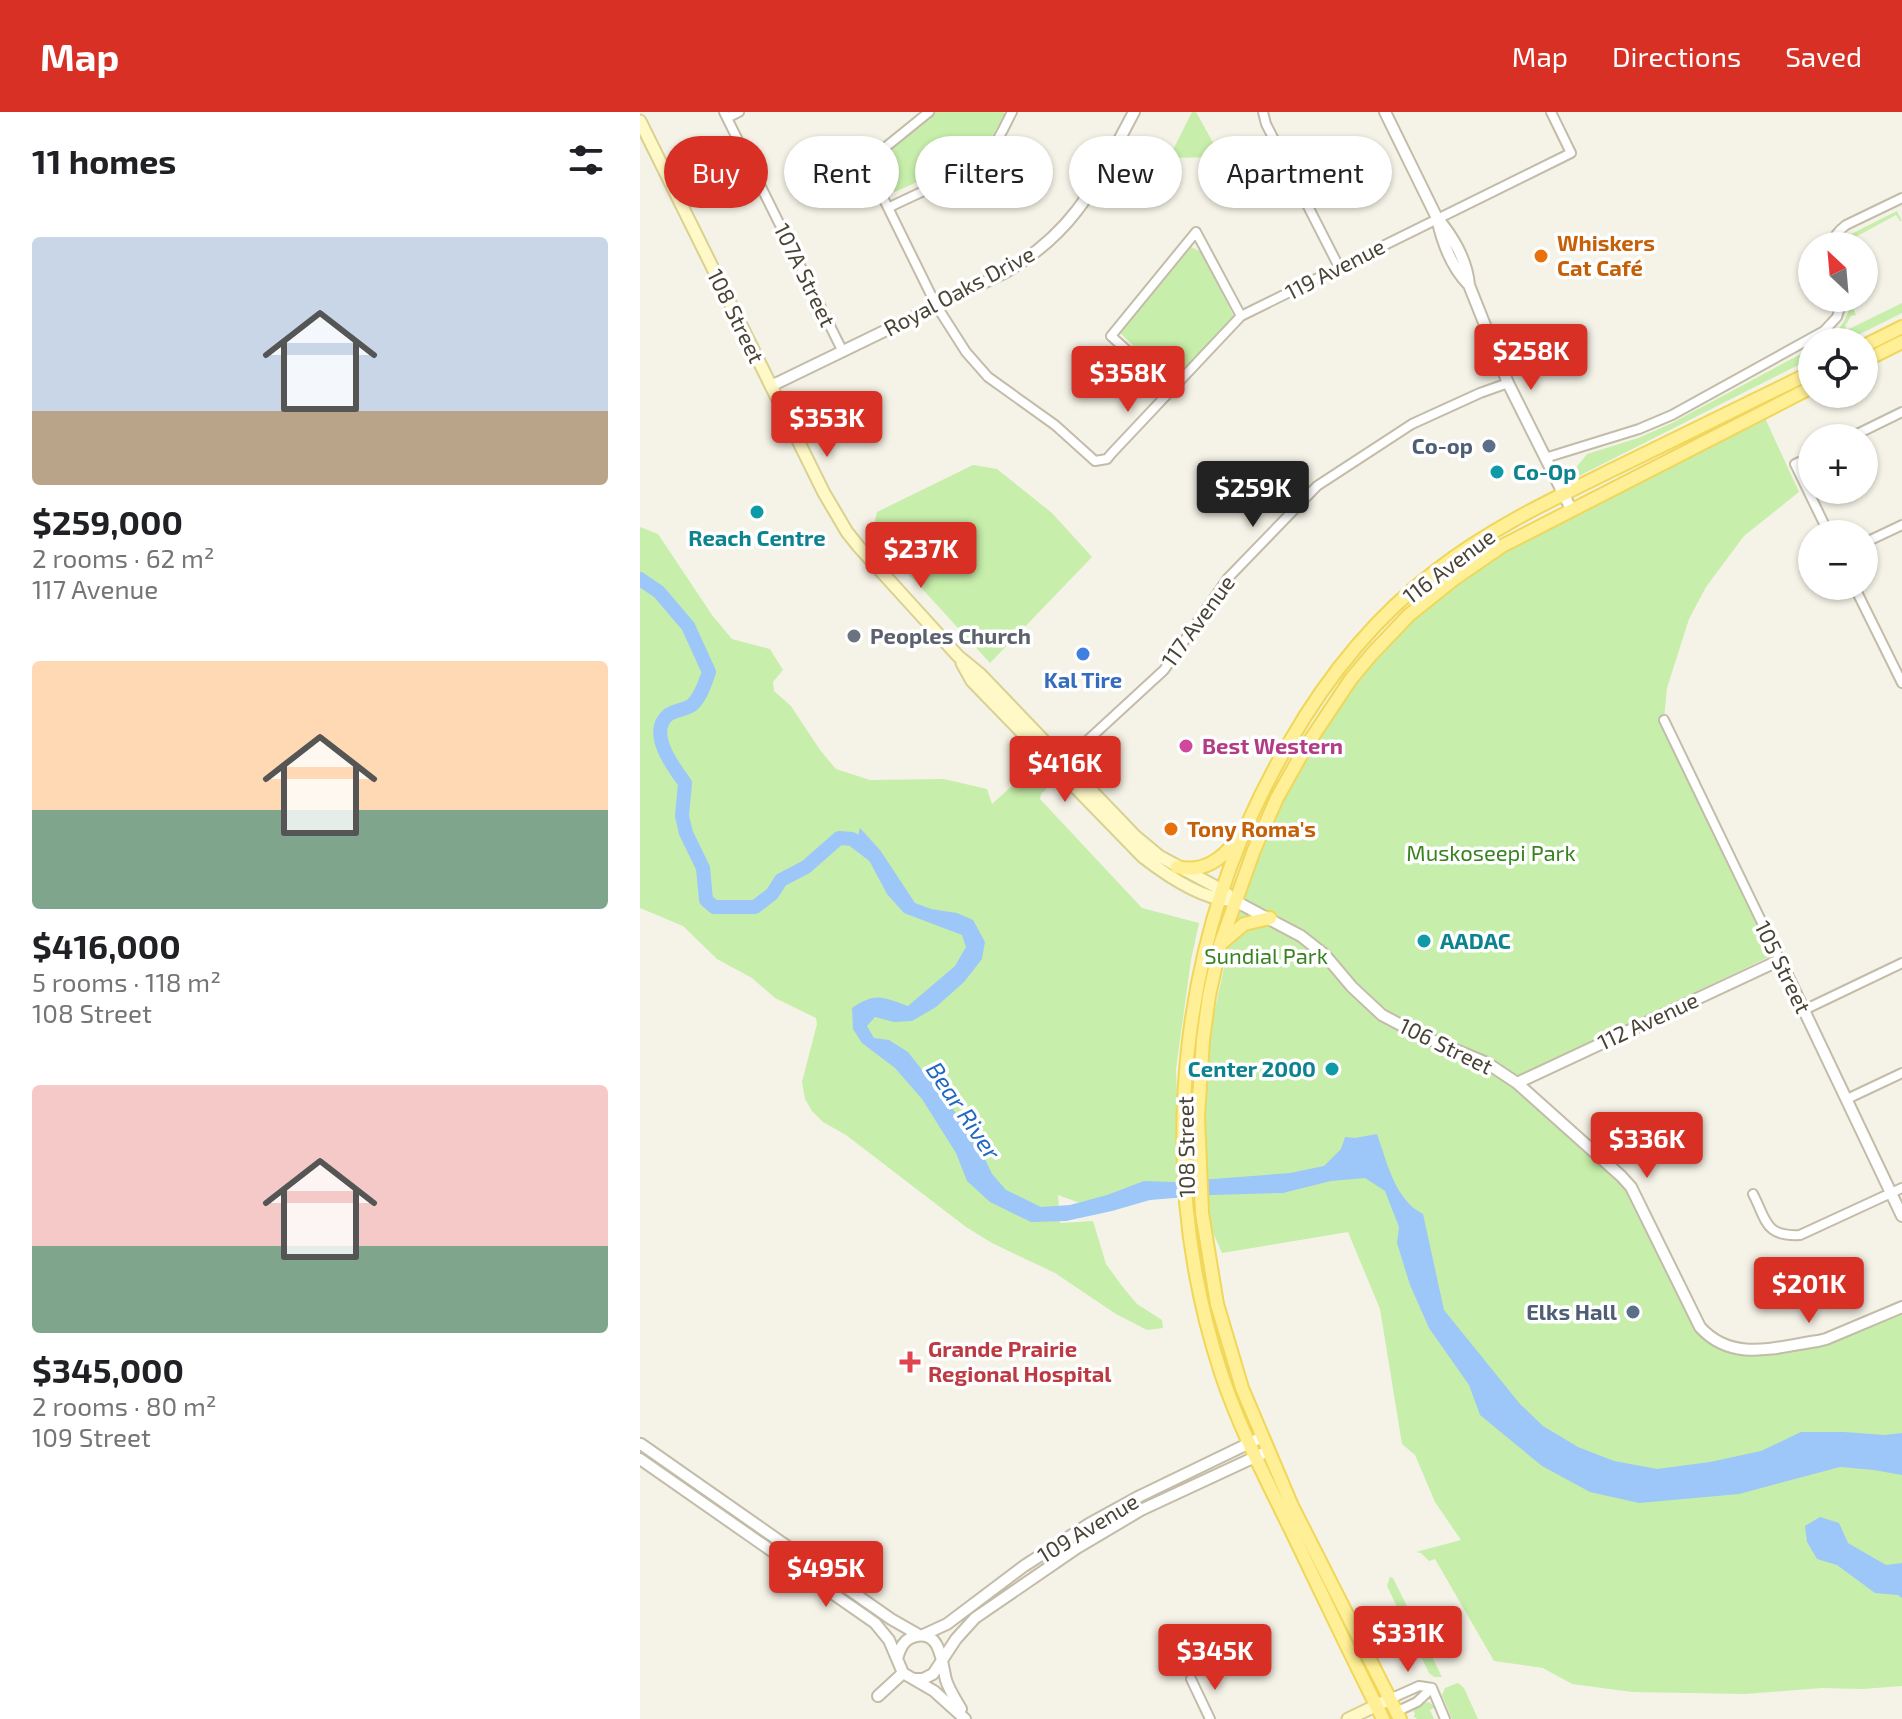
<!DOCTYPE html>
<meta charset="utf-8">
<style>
body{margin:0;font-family:"Exo 2",sans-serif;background:#f2f2f2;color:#202124;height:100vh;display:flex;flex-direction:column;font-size:30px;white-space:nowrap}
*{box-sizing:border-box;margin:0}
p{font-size:26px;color:#757577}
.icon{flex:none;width:44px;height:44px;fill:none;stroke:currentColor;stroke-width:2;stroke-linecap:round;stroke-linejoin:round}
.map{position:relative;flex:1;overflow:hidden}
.details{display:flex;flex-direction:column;background:#fff;width:640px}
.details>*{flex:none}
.top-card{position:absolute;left:24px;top:24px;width:760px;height:72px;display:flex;gap:16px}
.needle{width:52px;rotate:334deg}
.fabs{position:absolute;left:1158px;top:120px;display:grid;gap:16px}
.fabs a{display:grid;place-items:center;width:80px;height:80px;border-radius:50%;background:#fff;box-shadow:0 2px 6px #0004;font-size:40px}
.price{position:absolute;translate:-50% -68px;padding:0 18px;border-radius:8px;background:#d93025;color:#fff;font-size:26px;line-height:52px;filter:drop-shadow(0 2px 4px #0008)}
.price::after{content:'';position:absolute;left:50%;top:48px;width:24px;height:18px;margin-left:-12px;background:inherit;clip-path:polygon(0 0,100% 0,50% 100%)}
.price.current{background:#222;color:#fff}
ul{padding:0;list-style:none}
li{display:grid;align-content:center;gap:16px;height:424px;padding:0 32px}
li span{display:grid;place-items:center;height:248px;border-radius:8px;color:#555}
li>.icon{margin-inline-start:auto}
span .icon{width:144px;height:144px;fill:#fffc;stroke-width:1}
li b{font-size:34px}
h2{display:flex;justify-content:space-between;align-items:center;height:96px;padding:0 32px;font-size:34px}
.tag{padding:0 28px;border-radius:36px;background:#fff;box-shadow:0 2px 6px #0004;font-size:28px;line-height:72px}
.tag.current{background:#d93025;color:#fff}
header{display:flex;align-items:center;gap:48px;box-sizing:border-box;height:112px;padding:0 40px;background:#d93025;color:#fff}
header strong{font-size:38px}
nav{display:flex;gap:44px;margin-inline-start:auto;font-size:28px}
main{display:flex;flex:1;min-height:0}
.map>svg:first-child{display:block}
.green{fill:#c7eeab}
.water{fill:#9dc7f8}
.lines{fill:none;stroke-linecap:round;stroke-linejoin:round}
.river{stroke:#9dc7f8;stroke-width:14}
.minor-casing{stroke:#c2bca8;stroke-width:12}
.tertiary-casing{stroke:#c2bca8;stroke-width:14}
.secondary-casing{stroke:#d9d192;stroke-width:15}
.primary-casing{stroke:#f0d759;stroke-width:16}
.minor{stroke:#fff;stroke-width:8}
.tertiary{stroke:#fff;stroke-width:10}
.secondary{stroke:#fff9c7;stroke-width:11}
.primary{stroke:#ffef96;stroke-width:12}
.food-dot{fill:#e8710a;stroke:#fff;stroke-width:3}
.service-dot{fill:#5c6f8a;stroke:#fff;stroke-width:3}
.culture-dot{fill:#0f9aa8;stroke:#fff;stroke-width:3}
.worship-dot{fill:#6b7280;stroke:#fff;stroke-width:3}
.shop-dot{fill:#3f7fe0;stroke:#fff;stroke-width:3}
.hotel-dot{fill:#d1479c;stroke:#fff;stroke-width:3}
.health-dot{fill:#e0444e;stroke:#fff;stroke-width:3}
.labels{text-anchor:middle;stroke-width:7;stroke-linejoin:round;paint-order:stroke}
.food-label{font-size:22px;font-weight:bold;fill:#c56008;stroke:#fff;text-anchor:start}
.street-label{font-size:22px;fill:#494435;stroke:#fff}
.service-label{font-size:22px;font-weight:bold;fill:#4e5e75;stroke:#fff;text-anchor:end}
.culture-label{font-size:22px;font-weight:bold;fill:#0d838f;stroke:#fff;text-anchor:start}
.worship-label{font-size:22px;font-weight:bold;fill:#5b616d;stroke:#fff;text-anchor:start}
.shop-label{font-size:22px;font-weight:bold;fill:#366cbe;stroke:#fff}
.hotel-label{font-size:22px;font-weight:bold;fill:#b23c85;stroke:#fff;text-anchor:start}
.park-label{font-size:22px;fill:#398221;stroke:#fff}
.health-label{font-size:22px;font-weight:bold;fill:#be3a42;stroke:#fff;text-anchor:start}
.water-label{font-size:24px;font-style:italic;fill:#2268c1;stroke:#fff}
</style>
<header>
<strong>Map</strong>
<nav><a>Map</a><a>Directions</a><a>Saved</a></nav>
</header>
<main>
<section class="details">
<h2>11 homes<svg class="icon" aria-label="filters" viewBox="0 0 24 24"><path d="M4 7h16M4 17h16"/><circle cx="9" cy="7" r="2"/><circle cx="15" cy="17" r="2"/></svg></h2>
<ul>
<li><span style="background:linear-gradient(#c9d6e8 70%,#b9a48a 0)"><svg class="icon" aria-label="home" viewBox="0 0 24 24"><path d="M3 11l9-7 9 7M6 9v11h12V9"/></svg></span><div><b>$259,000</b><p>2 rooms · 62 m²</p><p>117 Avenue</p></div></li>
<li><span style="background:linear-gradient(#ffd9b3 60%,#7fa58c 0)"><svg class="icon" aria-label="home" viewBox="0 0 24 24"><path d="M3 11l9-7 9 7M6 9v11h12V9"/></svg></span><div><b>$416,000</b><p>5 rooms · 118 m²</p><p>108 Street</p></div></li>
<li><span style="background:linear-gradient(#f6c9c9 65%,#7fa58c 0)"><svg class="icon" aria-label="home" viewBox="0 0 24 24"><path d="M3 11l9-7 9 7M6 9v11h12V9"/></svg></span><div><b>$345,000</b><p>2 rooms · 80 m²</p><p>109 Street</p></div></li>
</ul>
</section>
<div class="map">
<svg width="1262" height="1607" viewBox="0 0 1262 1607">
<rect width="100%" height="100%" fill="#f5f3e7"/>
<!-- green -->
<path class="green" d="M 295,0 L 364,0 L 364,5 L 351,26 L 325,48 L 255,80 C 245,72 237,62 237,49 L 281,14 Z
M 552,0 L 556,0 L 581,45 L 529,46 Z
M 1257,99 L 1262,109 L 1260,109 L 1256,103 L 1208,129 L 1205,134 L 1200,134 L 1202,127 L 1209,123 Z
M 551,135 L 562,140 L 595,207 L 537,268 L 529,268 L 480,221 Z
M 1213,186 L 1215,186 L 1214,198 L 1216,203 L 1211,204 L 1205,214 L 1207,218 L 1262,191 L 1262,201 L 1204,230 L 1183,230 C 1201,220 1208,204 1213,186 Z
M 1172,236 L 1172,246 L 939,364 L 931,366 L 930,363 L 947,342 L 998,326 L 1032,311 Z
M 1125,306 L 1159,380 L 1104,424 L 1066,475 L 1049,507 L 1027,576 L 1024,607 L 1143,838 L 866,971 L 966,1042 L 982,1057 L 1022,1129 L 1056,1207 L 1088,1233 L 1114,1235 L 1195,1225 L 1262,1195 L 1262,1574 L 1222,1577 L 1182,1576 L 1105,1582 L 992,1580 L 932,1572 L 903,1556 L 854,1549 L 795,1447 L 789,1449 L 781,1441 L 776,1440 L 821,1428 L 795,1390 L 775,1343 L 762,1332 L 740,1197 L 708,1120 L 582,1141 L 571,1116 L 564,1049 L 566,950 L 572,912 L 603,766 L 614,738 L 696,588 L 791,485 L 931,397 Z
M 333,353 L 357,357 L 412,401 L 452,445 L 350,551 L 232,422 L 237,400 Z
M 0,415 L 18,422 L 72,503 L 92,527 L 130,537 L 143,558 L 133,570 L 134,579 L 151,594 L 180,638 L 196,657 L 230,668 L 304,667 L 347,677 L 352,692 L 374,672 L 372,629 L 402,659 L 411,672 L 401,682 L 400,687 L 502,796 L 559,811 L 551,848 L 536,957 L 540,1078 L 456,1097 L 418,1083 L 420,1111 L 453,1109 L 466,1152 L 482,1174 L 497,1192 L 522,1208 L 523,1216 L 507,1218 L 476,1202 L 415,1161 L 352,1131 L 326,1115 L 206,1023 L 183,1010 L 172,999 L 165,987 L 162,970 L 177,912 L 176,906 L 135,886 L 112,866 L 77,847 L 43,814 L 0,796 Z
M 750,1465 L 753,1466 L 802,1565 L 794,1565 L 789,1561 L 747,1474 Z
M 818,1571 L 824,1576 L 838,1607 L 812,1607 L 802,1583 L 805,1576 Z
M 789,1590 L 795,1595 L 790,1598 L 794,1607 L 777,1607 L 774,1605 L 775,1601 L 773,1600 C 777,1594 781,1591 789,1590 Z"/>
<!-- water -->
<path class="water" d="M 220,716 L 240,738 L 275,791 L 291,797 L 317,801 L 333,808 L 345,830 L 342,847 L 324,870 L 296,895 L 272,909 L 254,910 L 235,905 L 227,914 L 234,926 L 249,928 L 268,940 L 334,1024 L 336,1031 L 349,1034 L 350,1042 L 345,1047 L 352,1062 L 366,1078 L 401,1095 L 430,1093 L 467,1083 L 504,1069 L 533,1070 L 650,1061 L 684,1054 L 701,1037 L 705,1025 L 715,1026 L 737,1022 C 747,1050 755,1088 783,1102 L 804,1198 L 880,1292 L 903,1314 L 938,1335 L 974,1349 L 1017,1357 L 1070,1350 L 1121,1339 L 1161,1320 L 1204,1320 L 1245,1323 L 1262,1321 L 1262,1363 L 1234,1358 L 1200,1355 L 1099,1382 L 999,1391 L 950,1380 L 902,1354 L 840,1303 L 829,1273 L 789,1216 L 770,1173 L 757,1131 L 759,1115 L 745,1079 L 725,1066 L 691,1069 L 643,1081 L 571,1083 L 510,1088 L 472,1099 L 426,1109 L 391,1110 L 350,1090 L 327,1069 L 316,1041 L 282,987 L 255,956 L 222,931 L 213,917 L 212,896 C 236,880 242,885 268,894 L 315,854 L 326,835 L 322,823 L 264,801 L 247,782 L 230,750 L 215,735 Z
M 1180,1405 L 1199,1411 L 1208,1431 L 1246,1453 L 1262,1451 L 1262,1486 L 1258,1483 L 1235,1481 L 1197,1453 L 1177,1447 L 1167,1430 L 1165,1414 Z"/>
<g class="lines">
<!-- river -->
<path class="river" d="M 0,467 L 19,480 L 48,514 L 69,560 C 65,571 61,585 52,593 C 45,598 35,598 28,603 C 7,621 34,656 45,671 L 42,704 L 46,721 L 63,756 L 66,788 L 74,795 L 115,795 L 132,782 L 141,768 L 166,755 L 199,726 L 212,727 L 229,740"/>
<!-- minor casing -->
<g class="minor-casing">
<path id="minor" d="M 84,0 L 203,240
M 289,0 L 226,51 L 296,193 L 326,240 L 348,265 L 415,313 L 455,349 L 467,347 L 471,342 L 601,204 L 931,41 L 911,0
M 623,0 L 626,12 L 699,155
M 87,6 L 99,0
M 248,96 C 279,80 331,61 353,34 C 361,24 366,11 372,0
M 1192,134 C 1194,124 1198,119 1206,113 L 1262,86
M 532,279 L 471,224 L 556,120 L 601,204
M 1209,326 L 1262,300
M 1172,344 L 1155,352 L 1189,422
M 905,346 L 999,317 L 1032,303 L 1184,219 L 1197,205 L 1203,186
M 1224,431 L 1262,413
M 1214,474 L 1262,571
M 1024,608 L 1140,848
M 423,651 L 524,558 L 588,466 L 677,374 L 772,312 L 840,281 L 868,271
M 1164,898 L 1262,851
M 1207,987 L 1262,961
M 1113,1082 C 1127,1109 1125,1125 1160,1123 L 1262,1076
M 551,1567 L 570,1607
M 792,1576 L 805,1607
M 750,1587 L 779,1574 L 792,1576
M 756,1600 L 777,1590 L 792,1576"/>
</g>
<!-- tertiary casing -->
<g class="tertiary-casing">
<path id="tertiary" d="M 745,0 L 797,106 C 802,129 812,156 829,173
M 797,106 C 813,124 827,149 829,173 L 868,271 L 931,397
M 131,274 L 366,160 C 438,117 456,71 494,0
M 595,789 L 661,824 L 685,843 L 712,875 L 742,903 L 782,924 L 847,951 L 877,971 L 981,1064 L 991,1075 L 1060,1215 C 1092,1251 1136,1235 1178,1229 L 1186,1227 L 1262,1195
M 877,971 L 1140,848 L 1262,1104
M 1,1332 L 251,1507 L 279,1523
M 0,1347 L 235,1511 L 249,1528 L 263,1561 L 294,1579 L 325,1607
M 283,1523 L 307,1512 L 384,1454 L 449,1412 L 500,1384 L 622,1325
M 257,1547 C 260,1536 264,1526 277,1524 C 301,1518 302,1553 306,1568 C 309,1578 316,1588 321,1597
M 276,1567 L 283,1567 L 293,1562 L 316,1527 L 335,1506 L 437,1436 L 501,1398 L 628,1339
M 238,1584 L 263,1561"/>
</g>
<!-- secondary casing -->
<g class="secondary-casing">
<path id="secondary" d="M 0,9 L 184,381 L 207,420 L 219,435 L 318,544 L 340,562 L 495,724 L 519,744 L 582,778 L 595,789
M 322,551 L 332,569 L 503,745 C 525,762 560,786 588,788
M 708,1607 L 750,1587"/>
</g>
<!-- primary casing -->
<g class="primary-casing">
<path id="primary" d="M 1224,234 L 1262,215
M 1224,249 L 1262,230
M 537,755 C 563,761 581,748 596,729
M 583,830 L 604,812 L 630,806
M 743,1607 C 711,1544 681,1480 650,1416 C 625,1365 599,1315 581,1261 C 513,1053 538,819 649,631 C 687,565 736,504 797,458 C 851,416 913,387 974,357 C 1040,325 1106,293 1172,260
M 760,1607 L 652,1394 L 602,1276 L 577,1192 L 562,1101 L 558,1004 L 563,928 L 569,884 L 580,833 L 614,738 L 637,686 L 665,636 L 711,567 L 731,543 L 769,503 L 814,467 L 862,434 L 1172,275"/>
</g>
<!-- minor -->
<use href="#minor" class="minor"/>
<!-- tertiary -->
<use href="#tertiary" class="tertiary"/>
<!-- secondary -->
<use href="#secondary" class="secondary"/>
<!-- primary -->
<use href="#primary" class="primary"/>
</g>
<!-- markers -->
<g class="food-dot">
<circle cx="901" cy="144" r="8"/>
<circle cx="531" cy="717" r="8"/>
</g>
<g class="service-dot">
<circle cx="849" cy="334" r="8"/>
<circle cx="993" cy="1200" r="8"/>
</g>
<g class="culture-dot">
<circle cx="857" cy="360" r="8"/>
<circle cx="117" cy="400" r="8"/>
<circle cx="784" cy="829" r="8"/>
<circle cx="692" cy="957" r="8"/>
</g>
<circle class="worship-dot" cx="214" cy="524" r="8"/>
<circle class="shop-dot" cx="443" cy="542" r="8"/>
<circle class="hotel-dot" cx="546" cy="634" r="8"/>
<path class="health-dot" d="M266 1238h8v8h8v8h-8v8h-8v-8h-8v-8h8z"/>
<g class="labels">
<!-- food labels -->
<g class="food-label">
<text x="917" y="139">Whiskers<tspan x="917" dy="25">Cat Café</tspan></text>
<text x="547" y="725">Tony Roma's</text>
</g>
<!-- street labels -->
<g class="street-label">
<text transform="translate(695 157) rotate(-27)" y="8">119 Avenue</text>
<text transform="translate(165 163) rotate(64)" y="8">107A Street</text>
<text transform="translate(319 179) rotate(-28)" y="8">Royal Oaks Drive</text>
<text transform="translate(96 204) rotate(64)" y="8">108 Street</text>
<text transform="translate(809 454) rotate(-37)" y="8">116 Avenue</text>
<text transform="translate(558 509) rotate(-54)" y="8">117 Avenue</text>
<text transform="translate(1143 855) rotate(64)" y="8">105 Street</text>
<text transform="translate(1008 909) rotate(-25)" y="8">112 Avenue</text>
<text transform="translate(806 934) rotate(26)" y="8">106 Street</text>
<text transform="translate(546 1035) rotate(-91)" y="8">108 Street</text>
<text transform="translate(448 1416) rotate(-31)" y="8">109 Avenue</text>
</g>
<!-- service labels -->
<g class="service-label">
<text x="833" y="342">Co-op</text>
<text x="977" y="1208">Elks Hall</text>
</g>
<!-- culture labels -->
<g class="culture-label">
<text x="873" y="368">Co-Op</text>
<text x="117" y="434" text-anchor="middle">Reach Centre</text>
<text x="800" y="837">AADAC</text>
<text x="676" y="965" text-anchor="end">Center 2000</text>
</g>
<!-- worship labels -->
<g class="worship-label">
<text x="230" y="532">Peoples Church</text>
</g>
<!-- shop labels -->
<g class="shop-label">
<text x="443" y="576">Kal Tire</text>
</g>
<!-- hotel labels -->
<g class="hotel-label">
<text x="562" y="642">Best Western</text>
</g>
<!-- park labels -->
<g class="park-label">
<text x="851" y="749">Muskoseepi Park</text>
<text x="626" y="852">Sundial Park</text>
</g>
<!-- health labels -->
<g class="health-label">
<text x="288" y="1245">Grande Prairie<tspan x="288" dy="25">Regional Hospital</tspan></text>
</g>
<!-- water labels -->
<g class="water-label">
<text transform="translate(323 999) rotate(56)" y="8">Bear River</text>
</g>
</g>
</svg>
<div class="fabs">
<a><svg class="needle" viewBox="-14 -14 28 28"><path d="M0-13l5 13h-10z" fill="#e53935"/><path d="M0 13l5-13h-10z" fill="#757577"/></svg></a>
<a><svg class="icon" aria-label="locate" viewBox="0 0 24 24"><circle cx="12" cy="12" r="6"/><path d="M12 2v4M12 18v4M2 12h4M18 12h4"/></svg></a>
<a>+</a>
<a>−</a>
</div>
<b class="price" style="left:891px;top:280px">$258K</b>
<b class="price" style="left:488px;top:302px">$358K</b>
<b class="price" style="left:187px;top:347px">$353K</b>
<b class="price current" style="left:613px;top:417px">$259K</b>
<b class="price" style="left:281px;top:478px">$237K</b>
<b class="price" style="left:425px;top:692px">$416K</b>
<b class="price" style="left:1007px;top:1068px">$336K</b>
<b class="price" style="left:1169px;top:1213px">$201K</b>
<b class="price" style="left:186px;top:1497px">$495K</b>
<b class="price" style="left:768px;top:1562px">$331K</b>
<b class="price" style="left:575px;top:1580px">$345K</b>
<div class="top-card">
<a class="tag current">Buy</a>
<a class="tag">Rent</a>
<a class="tag">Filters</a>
<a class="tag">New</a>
<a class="tag">Apartment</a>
</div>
</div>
</main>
